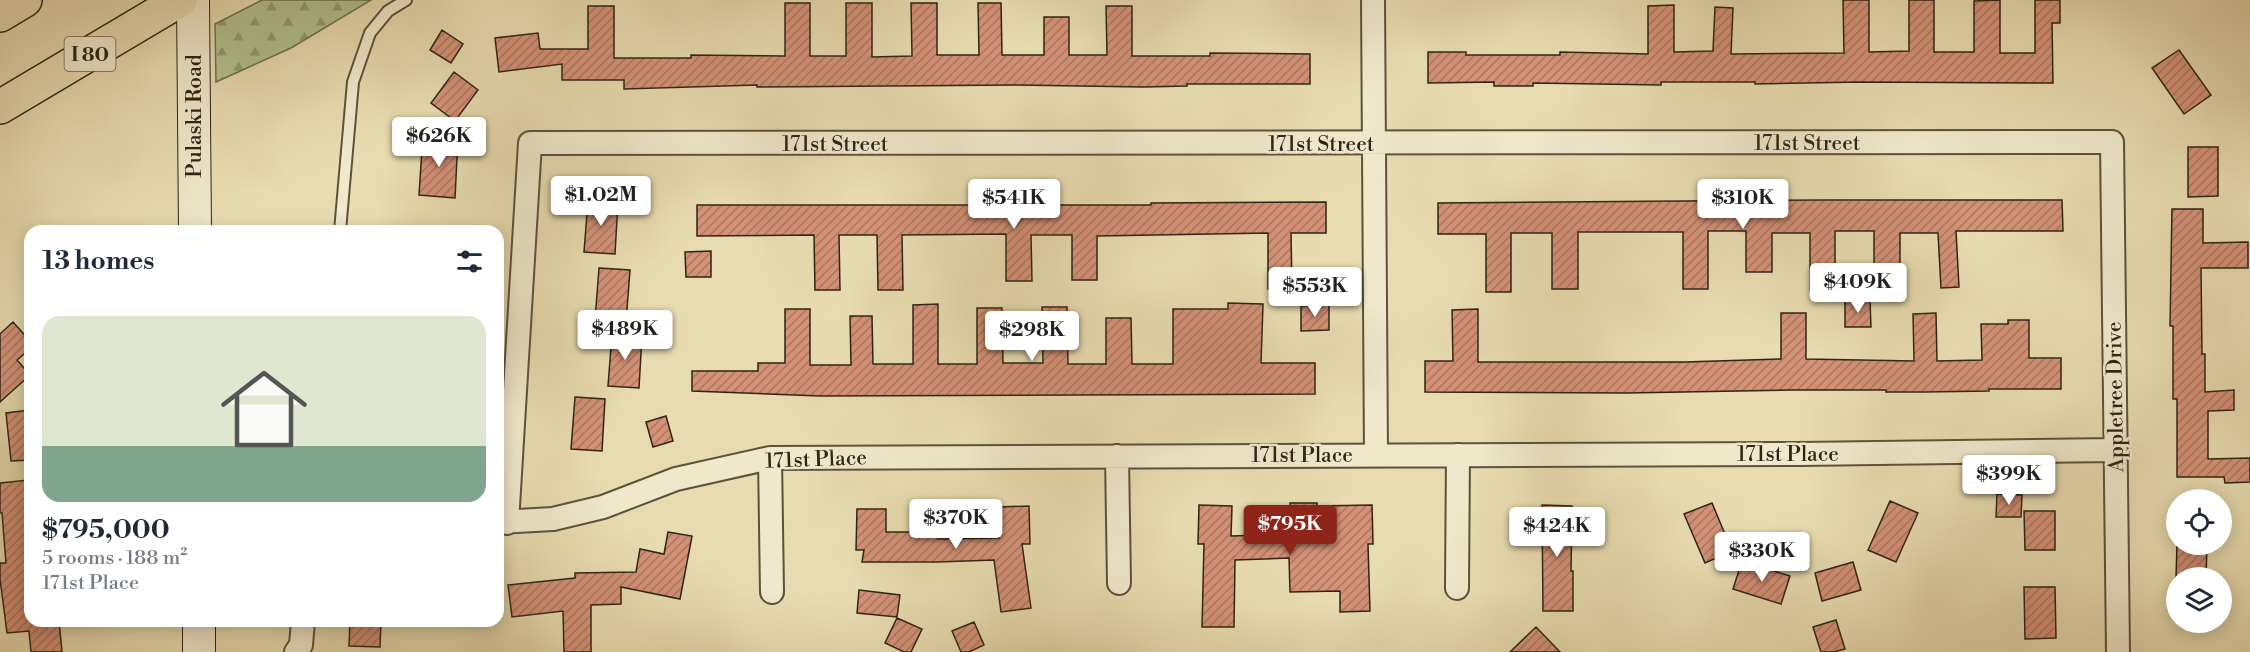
<!DOCTYPE html>
<meta charset="utf-8">
<style>
body{margin:0;font-family:"Libre Bodoni",serif;background:#f6f6f7;color:#1f2937;height:100vh;display:flex;flex-direction:column;font-size:22px;white-space:nowrap}
*{box-sizing:border-box;margin:0}
p{font-size:20px;color:#747a83}
.icon{flex:none;width:33px;height:33px;fill:none;stroke:currentColor;stroke-width:2;stroke-linecap:round;stroke-linejoin:round}
.map{position:relative;flex:1;overflow:hidden}
.details{position:absolute;left:24px;top:225px;width:480px;height:402px;display:flex;flex-direction:column;background:#fff;border-radius:18px;box-shadow:0 3px 15px #0003}
.details>*{flex:none}
.buttons{position:absolute;left:2166px;top:489px;display:grid;gap:12px}
.buttons a{display:grid;place-items:center;width:66px;height:66px;border-radius:50%;background:#fff;box-shadow:0 3px 15px #0003;font-size:30px}
.price{position:absolute;translate:-50% -51px;padding:0 14px;border-radius:6px;background:#fff;color:#222;font-size:20px;line-height:39px;filter:drop-shadow(0 2px 3px #0008)}
.price::after{content:'';position:absolute;left:50%;top:36px;width:18px;height:14px;margin-left:-9px;background:inherit;clip-path:polygon(0 0,100% 0,50% 100%)}
.price.current{background:#8f2418;color:#fff}
ul{padding:0;list-style:none}
li{display:grid;align-content:center;gap:12px;height:318px;padding:0 18px}
li span{display:grid;place-items:center;height:186px;border-radius:18px;color:#555}
li>.icon{margin-inline-start:auto}
span .icon{width:108px;height:108px;fill:#fffc;stroke-width:1}
li b{font-size:26px}
h2{display:flex;justify-content:space-between;align-items:center;height:72px;padding:0 18px;font-size:26px}
.map>svg:first-child{display:block}
.forest{fill:url(#forest-firs);stroke:#707252;stroke-width:1.5}
.building{fill:url(#building-hatch);stroke:#2e2416;stroke-width:1.5}
.lines{fill:none;stroke-linecap:round;stroke-linejoin:round}
.service-casing{stroke:#5c523c;stroke-width:14}
.minor-casing{stroke:#5c523c;stroke-width:26}
.secondary-casing{stroke:#2e2416;stroke-width:34}
.motorway-casing{stroke:#2e2416;stroke-width:36}
.service{stroke:#efe8cb;stroke-width:10}
.minor{stroke:#efe8cb;stroke-width:22}
.secondary{stroke:#efe8cb;stroke-width:32}
.motorway{stroke:#e7dbaf;stroke-width:33}
.labels{text-anchor:middle;stroke-width:5;stroke-linejoin:round;paint-order:stroke}
.shield{fill:#efe8cb;stroke:#685f4c;stroke-width:1.5}
.shield-label{font-size:20px;font-weight:bold;fill:#2e2416}
.street-label{font-size:21px;fill:#2e2416;stroke:#efe8cb}
</style>
<div class="map">
<svg width="2250" height="652" viewBox="0 0 2250 652">
<defs>
<pattern id="forest-firs" width="22" height="20" patternUnits="userSpaceOnUse" patternTransform="scale(1.5)"><rect width="22" height="20" fill="#b1c18e"/><path d="M5 1l3.5 6h-7zM16 11l3.5 6h-7z" fill="#909d73"/></pattern>
<pattern id="building-hatch" width="6" height="6" patternUnits="userSpaceOnUse" patternTransform="scale(1.5)"><rect width="6" height="6" fill="#d39176"/><path d="M-1 1l2-2M0 6l6-6M5 7l2-2" fill="none" stroke="#ac7660"/></pattern>
</defs>
<rect width="100%" height="100%" fill="#e7dbaf"/>
<filter id="stains"><feTurbulence type="fractalNoise" baseFrequency=".00333" numOctaves="4"/><feColorMatrix values="0 0 0 0 .2 0 0 0 0 .09 0 0 0 0 .02 0 0 0 .5 -.17"/></filter>
<radialGradient id="worn" r=".72"><stop offset=".6" stop-color="#630" stop-opacity="0"/><stop offset="1" stop-color="#630" stop-opacity=".3"/></radialGradient>
<!-- forest -->
<path class="forest" d="M 262,0 L 371,0 L 291,48 L 216,82 L 215,24 Z"/>
<!-- building -->
<path class="building" d="M 1843,0 L 1869,0 L 1869,52 L 1909,51 L 1909,0 L 1934,0 L 1934,52 L 1974,52 L 1974,1 L 2000,0 L 2000,53 L 2035,53 L 2035,0 L 2060,0 L 2060,23 L 2052,23 L 2053,83 L 1859,82 L 1755,84 L 1755,82 L 1661,82 L 1661,85 L 1533,83 L 1533,86 L 1494,86 L 1494,82 L 1428,83 L 1428,52 L 1466,52 L 1466,55 L 1560,55 L 1560,52 L 1648,54 L 1648,6 L 1674,5 L 1674,52 L 1713,51 L 1715,7 L 1733,8 L 1731,54 L 1844,53 Z
M 785,3 L 810,3 L 810,56 L 846,56 L 846,3 L 872,3 L 872,57 L 912,56 L 911,3 L 937,3 L 937,55 L 979,55 L 978,3 L 1001,3 L 1002,55 L 1044,55 L 1044,17 L 1069,17 L 1069,55 L 1107,55 L 1106,6 L 1132,6 L 1132,56 L 1210,56 L 1210,53 L 1310,54 L 1310,84 L 1187,84 L 1187,86 L 1143,87 L 1016,85 L 757,87 L 757,85 L 624,89 L 624,80 L 562,80 L 562,64 L 499,72 L 495,38 L 538,33 L 540,49 L 588,49 L 588,6 L 614,6 L 614,58 L 691,58 L 691,55 L 785,56 Z
M 442,30 L 463,44 L 451,63 L 430,50 Z
M 2179,50 L 2211,95 L 2184,114 L 2152,68 Z
M 454,72 L 478,90 L 455,121 L 431,103 Z
M 432,136 L 458,138 L 455,198 L 419,195 L 422,149 L 431,149 Z
M 2188,147 L 2218,147 L 2218,196 L 2188,197 Z
M 588,200 L 618,202 L 615,254 L 584,252 Z
M 1823,200 L 2062,200 L 2063,231 L 1956,231 L 1959,287 L 1941,288 L 1938,233 L 1900,233 L 1900,276 L 1874,276 L 1874,231 L 1835,231 L 1835,290 L 1810,290 L 1810,233 L 1772,233 L 1772,272 L 1746,272 L 1746,231 L 1708,231 L 1708,289 L 1683,289 L 1683,232 L 1578,232 L 1578,289 L 1552,289 L 1552,233 L 1511,233 L 1511,292 L 1486,292 L 1486,234 L 1438,234 L 1438,203 Z
M 1326,202 L 1326,233 L 1291,233 L 1292,288 L 1268,289 L 1268,233 L 1097,236 L 1097,280 L 1072,280 L 1072,235 L 1031,235 L 1032,281 L 1006,281 L 1006,234 L 902,235 L 903,290 L 878,290 L 877,235 L 839,235 L 840,290 L 815,290 L 814,235 L 697,236 L 697,205 L 1151,205 L 1151,203 Z
M 2172,209 L 2203,209 L 2203,243 L 2248,242 L 2248,268 L 2201,268 L 2202,354 L 2205,354 L 2205,392 L 2234,390 L 2234,410 L 2208,411 L 2208,459 L 2250,458 L 2250,482 L 2225,483 L 2224,477 L 2177,477 L 2177,399 L 2173,399 L 2173,326 L 2170,326 Z
M 711,251 L 711,277 L 686,277 L 685,252 Z
M 599,268 L 630,270 L 626,322 L 595,320 Z
M 1845,301 L 1870,301 L 1871,327 L 1845,327 Z
M 1228,303 L 1263,304 L 1261,363 L 1315,363 L 1315,394 L 820,396 L 692,391 L 692,371 L 758,371 L 758,363 L 785,363 L 785,309 L 810,309 L 810,365 L 851,365 L 850,316 L 872,316 L 873,364 L 913,364 L 913,305 L 938,304 L 938,364 L 977,364 L 977,308 L 1002,308 L 1003,363 L 1043,363 L 1042,307 L 1067,307 L 1068,364 L 1106,364 L 1106,318 L 1131,318 L 1132,364 L 1173,364 L 1173,309 L 1228,309 Z
M 1329,305 L 1329,330 L 1301,331 L 1301,306 Z
M 1478,309 L 1478,362 L 1685,362 L 1781,359 L 1781,313 L 1806,313 L 1806,359 L 1914,361 L 1913,314 L 1936,313 L 1937,361 L 1982,360 L 1981,324 L 2008,324 L 2008,320 L 2029,320 L 2029,358 L 2061,358 L 2061,389 L 1989,389 L 1989,391 L 1924,392 L 1886,392 L 1886,390 L 1790,390 L 1626,393 L 1425,392 L 1425,361 L 1453,361 L 1452,310 Z
M 13,322 L 30,341 L 30,349 L 17,360 L 30,375 L 0,402 L 0,334 Z
M 612,334 L 642,336 L 639,388 L 608,386 Z
M 575,397 L 605,399 L 602,451 L 571,449 Z
M 30,410 L 30,460 L 11,461 L 6,413 Z
M 666,416 L 673,441 L 653,447 L 646,422 Z
M 28,480 L 30,621 L 59,621 L 62,652 L 31,652 L 29,631 L 7,633 L 0,579 L 0,563 L 6,563 L 2,513 L 0,513 L 0,483 Z
M 1997,494 L 2022,495 L 2021,517 L 1996,517 Z
M 1890,501 L 1918,513 L 1896,562 L 1868,550 Z
M 1290,503 L 1317,503 L 1317,506 L 1372,505 L 1373,544 L 1368,544 L 1370,611 L 1340,612 L 1340,591 L 1290,592 L 1289,558 L 1235,560 L 1234,627 L 1202,627 L 1204,544 L 1198,544 L 1199,505 L 1232,506 L 1231,536 L 1291,534 Z
M 1712,503 L 1732,551 L 1705,563 L 1684,514 Z
M 1542,505 L 1572,506 L 1571,571 L 1573,571 L 1573,611 L 1543,611 Z
M 1029,506 L 1030,544 L 1022,544 L 1031,608 L 1001,612 L 994,560 L 937,562 L 862,562 L 864,550 L 856,550 L 857,509 L 886,509 L 886,532 L 938,532 L 938,539 L 999,538 L 998,507 Z
M 2024,511 L 2055,511 L 2055,550 L 2025,550 Z
M 668,532 L 692,536 L 680,599 L 621,587 L 621,604 L 591,605 L 591,652 L 564,652 L 563,611 L 512,617 L 508,585 L 575,578 L 575,573 L 636,572 L 640,549 L 664,554 Z
M 2177,544 L 2207,544 L 2206,578 L 2176,578 Z
M 1742,561 L 1790,576 L 1781,604 L 1733,589 Z
M 1853,562 L 1861,590 L 1822,601 L 1815,573 Z
M 2024,587 L 2055,587 L 2056,638 L 2025,639 Z
M 859,590 L 900,595 L 897,617 L 857,613 Z
M 897,618 L 922,629 L 911,652 L 904,652 L 885,643 Z
M 1836,620 L 1845,649 L 1834,652 L 1821,652 L 1813,627 Z
M 350,621 L 381,621 L 380,647 L 349,646 Z
M 974,622 L 984,645 L 969,652 L 961,652 L 952,631 Z
M 1536,627 L 1560,652 L 1510,652 Z"/>
<g class="lines">
<!-- service casing -->
<g class="service-casing">
<path id="service" d="M 340,231 L 353,82 L 370,33 L 388,11 L 406,0"/>
</g>
<!-- minor casing -->
<g class="minor-casing">
<path id="minor" d="M 1373,0 L 1376,454
M 1117,456 L 1119,583
M 770,458 L 772,592
M 498,522 L 553,519 L 603,507 L 676,479 L 770,458 L 1799,454 L 2115,450
M 507,523 L 530,143 L 2112,142 L 2118,652
M 1457,588 L 1458,455
M 296,652 L 301,645 L 303,621"/>
</g>
<!-- secondary casing -->
<g class="secondary-casing">
<path id="secondary" d="M 193,0 L 195,231
M 199,621 L 199,652"/>
</g>
<!-- motorway casing -->
<g class="motorway-casing">
<path id="motorway" d="M 0,15 L 25,0
M 0,107 L 180,0"/>
</g>
<!-- service -->
<use href="#service" class="service"/>
<!-- minor -->
<use href="#minor" class="minor"/>
<!-- secondary -->
<use href="#secondary" class="secondary"/>
<!-- motorway -->
<use href="#motorway" class="motorway"/>
</g>
<g class="labels">
<!-- shield labels -->
<rect class="shield" x="64.5" y="37" width="51" height="34" rx="4.5"/>
<g class="shield-label">
<text x="90" y="61">I 80</text>
</g>
<!-- street labels -->
<g class="street-label">
<text transform="translate(194 116) rotate(-90)" y="7">Pulaski Road</text>
<text x="1807" y="150">171st Street</text>
<text x="835" y="151">171st Street</text>
<text x="1321" y="151">171st Street</text>
<text transform="translate(2115 397) rotate(-91)" y="7">Appletree Drive</text>
<text x="1788" y="461">171st Place</text>
<text x="1302" y="462">171st Place</text>
<text transform="translate(816 459) rotate(-2)" y="7">171st Place</text>
</g>
</g>
<rect width="100%" height="100%" filter="url(#stains)"/>
<rect width="100%" height="100%" fill="url(#worn)"/>
</svg>
<div class="buttons">
<a><svg class="icon" aria-label="locate" viewBox="0 0 24 24"><circle cx="12" cy="12" r="6"/><path d="M12 2v4M12 18v4M2 12h4M18 12h4"/></svg></a>
<a><svg class="icon" aria-label="layers" viewBox="0 0 24 24"><path d="M12 4l9 5-9 5-9-5zM3 14l9 5 9-5"/></svg></a>
</div>
<b class="price" style="left:439px;top:168px">$626K</b>
<b class="price" style="left:601px;top:227px">$1.02M</b>
<b class="price" style="left:1014px;top:230px">$541K</b>
<b class="price" style="left:1743px;top:230px">$310K</b>
<b class="price" style="left:1858px;top:314px">$409K</b>
<b class="price" style="left:1315px;top:318px">$553K</b>
<b class="price" style="left:625px;top:361px">$489K</b>
<b class="price" style="left:1032px;top:362px">$298K</b>
<b class="price" style="left:2009px;top:506px">$399K</b>
<b class="price" style="left:956px;top:550px">$370K</b>
<b class="price current" style="left:1290px;top:556px">$795K</b>
<b class="price" style="left:1557px;top:558px">$424K</b>
<b class="price" style="left:1762px;top:583px">$330K</b>
<section class="details">
<h2>13 homes<svg class="icon" aria-label="filters" viewBox="0 0 24 24"><path d="M4 7h16M4 17h16"/><circle cx="9" cy="7" r="2"/><circle cx="15" cy="17" r="2"/></svg></h2>
<ul>
<li><span style="background:linear-gradient(#dfe7d0 70%,#7fa58c 0)"><svg class="icon" aria-label="home" viewBox="0 0 24 24"><path d="M3 11l9-7 9 7M6 9v11h12V9"/></svg></span><div><b>$795,000</b><p>5 rooms · 188 m²</p><p>171st Place</p></div></li>
</ul>
</section>
</div>
